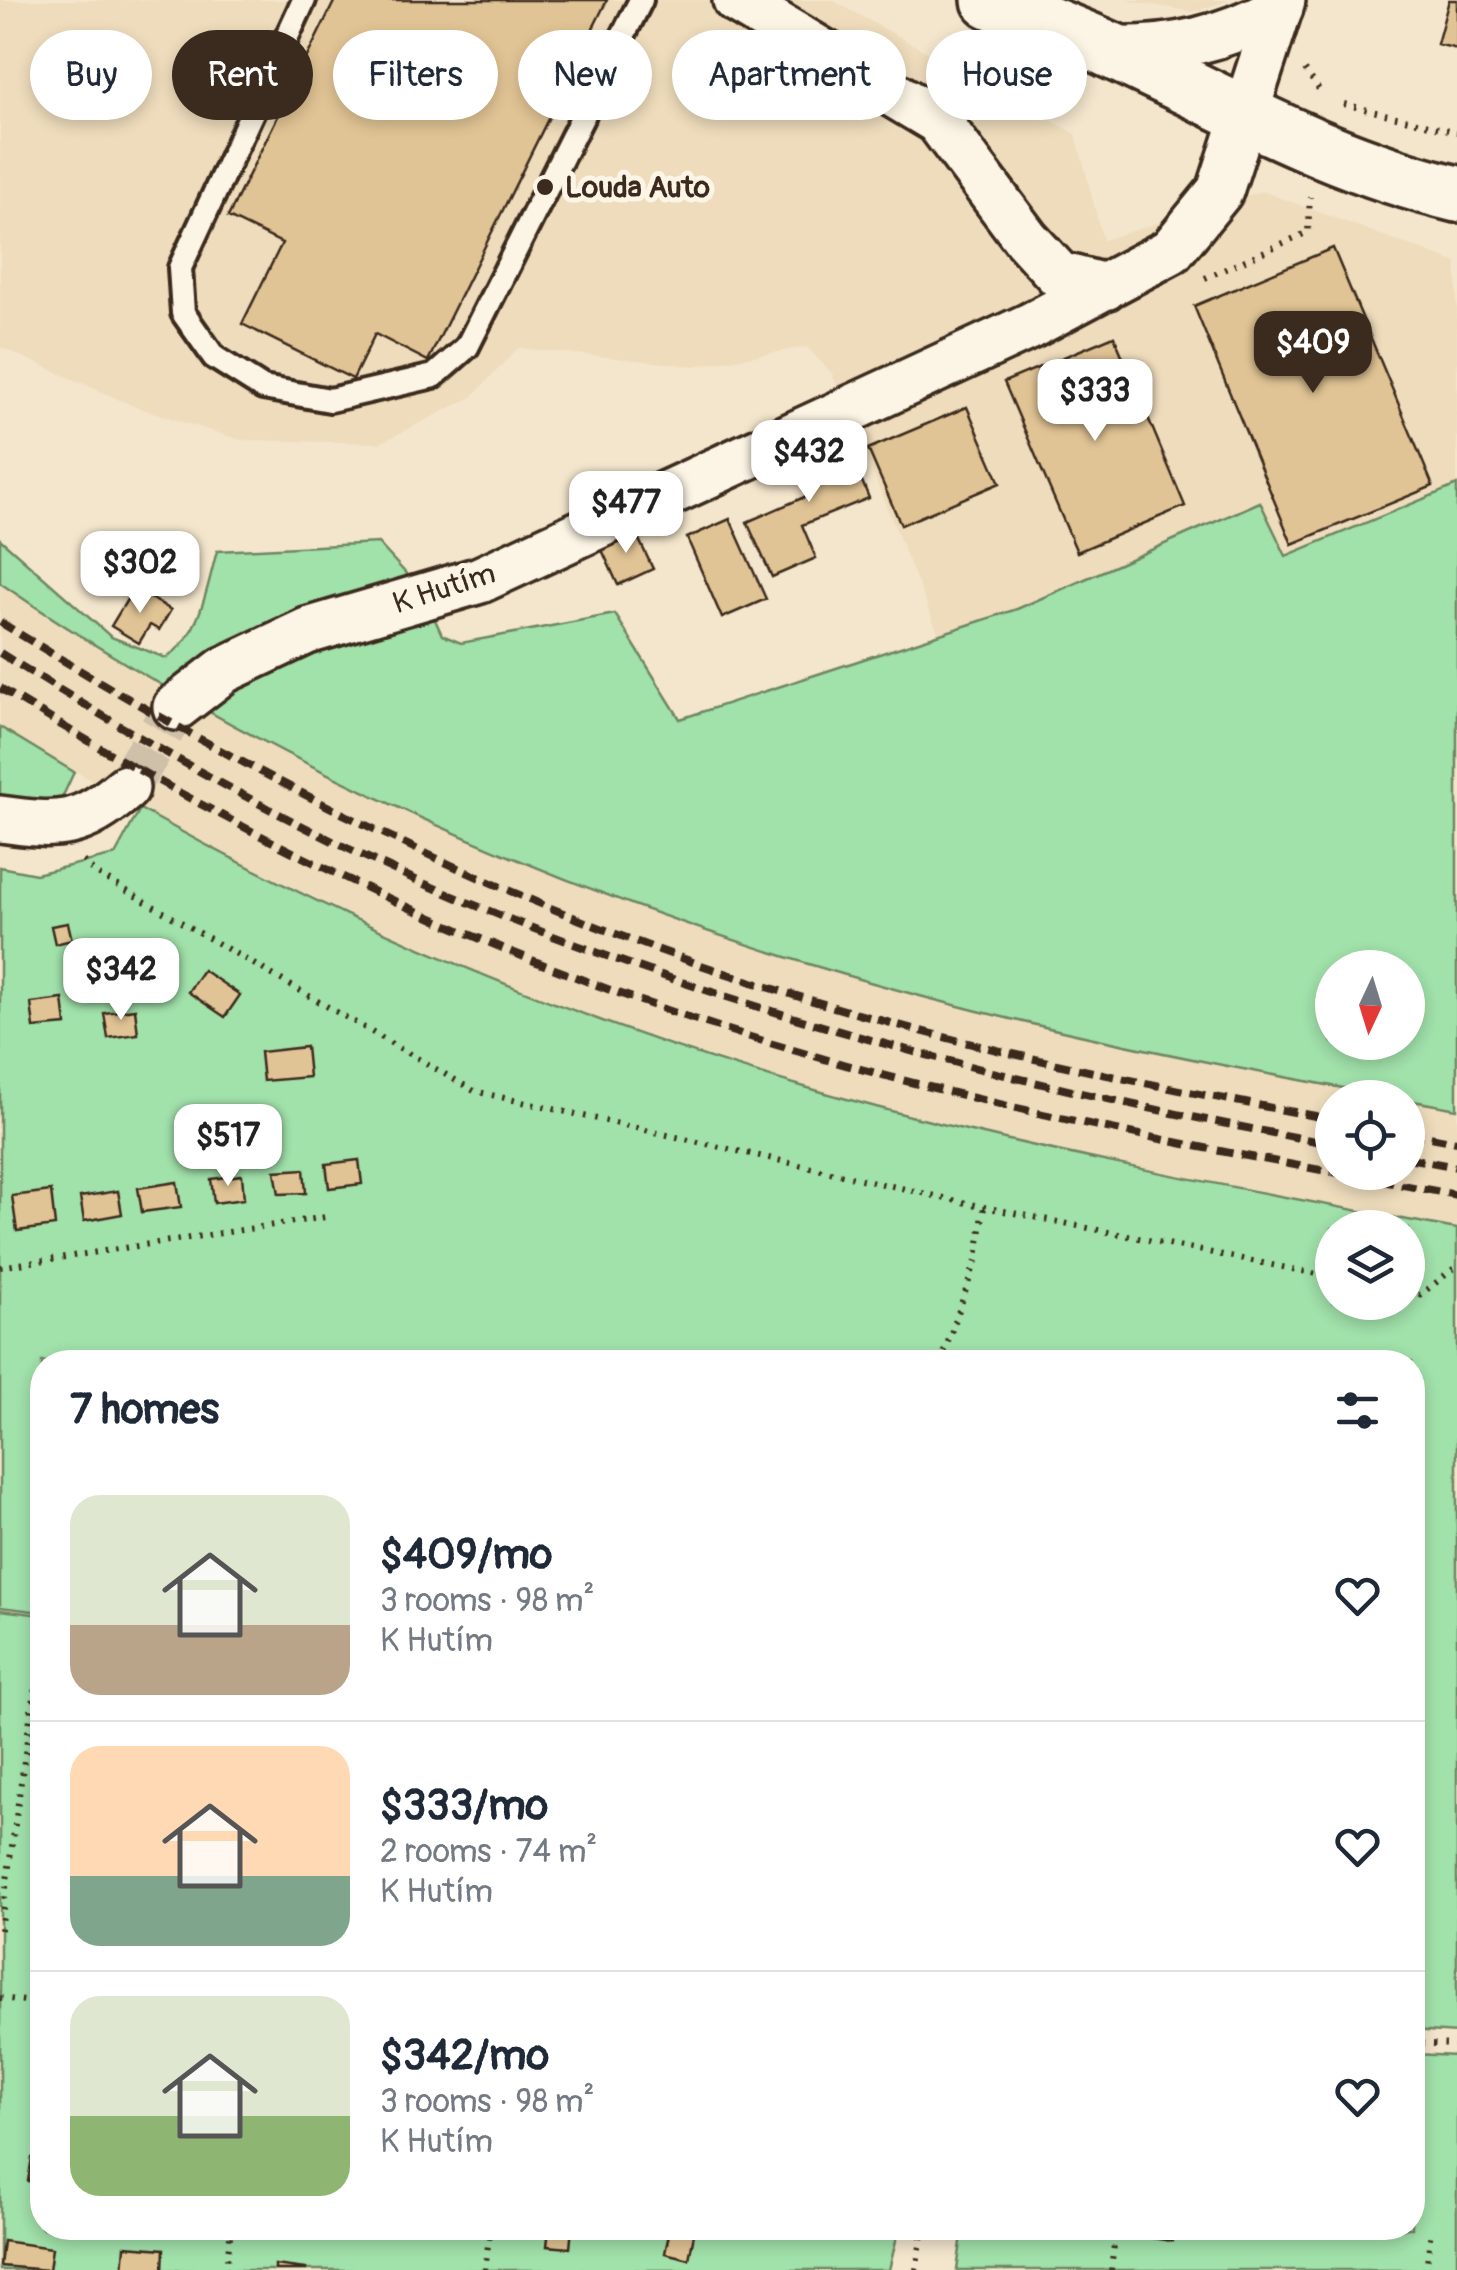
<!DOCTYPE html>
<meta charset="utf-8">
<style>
body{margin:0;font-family:Pangolin,sans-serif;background:#f2f2f3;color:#1f2937;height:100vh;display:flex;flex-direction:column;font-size:38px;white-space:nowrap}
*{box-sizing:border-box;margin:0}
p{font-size:32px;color:#747a83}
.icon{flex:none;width:55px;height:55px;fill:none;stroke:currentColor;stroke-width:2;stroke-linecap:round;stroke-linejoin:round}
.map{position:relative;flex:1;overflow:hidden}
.panel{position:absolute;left:30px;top:1350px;width:1395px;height:890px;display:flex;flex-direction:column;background:#fff;border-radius:40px;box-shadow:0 5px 15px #0003}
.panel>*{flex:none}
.top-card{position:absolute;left:30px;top:30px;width:1398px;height:90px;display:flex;gap:20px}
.needle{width:65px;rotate:184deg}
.tools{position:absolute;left:1315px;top:950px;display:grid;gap:20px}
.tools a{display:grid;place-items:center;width:110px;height:110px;border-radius:50%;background:#fff;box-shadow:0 5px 15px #0003;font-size:50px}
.price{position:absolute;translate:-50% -85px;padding:0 22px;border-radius:20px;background:#fff;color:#222;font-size:32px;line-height:65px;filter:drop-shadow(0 2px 5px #0008)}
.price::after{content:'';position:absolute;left:50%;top:60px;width:30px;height:22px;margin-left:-15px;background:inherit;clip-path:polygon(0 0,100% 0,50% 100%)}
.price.selected{background:#3b2a1e;color:#fff}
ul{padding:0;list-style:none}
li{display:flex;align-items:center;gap:30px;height:250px;padding:0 40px}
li+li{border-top:2px solid #e0e1e3}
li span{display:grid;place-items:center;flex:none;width:280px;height:200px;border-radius:30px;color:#555}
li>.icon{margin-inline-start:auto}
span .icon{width:120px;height:120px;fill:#fffc;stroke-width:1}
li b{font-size:42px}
h2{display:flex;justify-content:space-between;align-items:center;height:120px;padding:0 40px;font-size:42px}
.tag{padding:0 35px;border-radius:45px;background:#fff;box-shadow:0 5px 15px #0003;font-size:35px;line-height:90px}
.tag.selected{background:#3b2a1e;color:#fff}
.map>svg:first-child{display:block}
.built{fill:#eedcbc}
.green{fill:#a1e1aa;stroke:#6e8664;stroke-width:2.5;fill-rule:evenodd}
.building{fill:#e1c495;stroke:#3b2a1e;stroke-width:2.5}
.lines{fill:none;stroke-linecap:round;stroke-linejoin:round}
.minor-tunnel{stroke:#cfc0aa;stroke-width:45;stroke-dasharray:45 22;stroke-linecap:butt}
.service-casing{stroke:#3b2a1e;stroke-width:30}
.minor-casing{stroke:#3b2a1e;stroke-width:52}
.secondary-casing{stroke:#3b2a1e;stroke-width:62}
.path{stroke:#3b2a1e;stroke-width:6;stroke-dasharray:2.5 8;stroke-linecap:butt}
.service{stroke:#fcf5e5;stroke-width:22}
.minor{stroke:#fcf5e5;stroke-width:45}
.secondary{stroke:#fcf5e5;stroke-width:55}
.rail{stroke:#3b2a1e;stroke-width:8;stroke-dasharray:15 8;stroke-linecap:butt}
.poi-dot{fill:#3b2a1e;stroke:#fcf5e5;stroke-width:4}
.labels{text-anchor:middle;stroke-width:10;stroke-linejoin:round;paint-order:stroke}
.poi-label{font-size:30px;font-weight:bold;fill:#3b2a1e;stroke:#fcf5e5;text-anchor:start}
.street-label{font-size:30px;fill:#3b2a1e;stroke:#fcf5e5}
</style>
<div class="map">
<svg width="1457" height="2270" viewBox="0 0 1457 2270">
<rect width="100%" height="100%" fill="#f4e6cd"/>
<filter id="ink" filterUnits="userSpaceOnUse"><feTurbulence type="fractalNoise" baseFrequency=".01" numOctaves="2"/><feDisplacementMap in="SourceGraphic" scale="20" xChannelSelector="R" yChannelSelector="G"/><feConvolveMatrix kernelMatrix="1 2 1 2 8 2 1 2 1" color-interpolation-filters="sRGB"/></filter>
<g filter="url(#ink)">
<!-- built -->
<path class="built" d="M 0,0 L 832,0 L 1076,134 L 1103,240 L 1262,191 L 1457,263 L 1457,485 L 1285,556 L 1261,502 L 1017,609 L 939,635 L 832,374 L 807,347 L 694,366 L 518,348 L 472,397 L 380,443 L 240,440 L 136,407 L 0,347 Z
M 1125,0 L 1230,0 L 1193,12 Z
M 0,583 L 247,730 L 365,789 L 483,844 L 722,937 L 972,1009 L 1396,1097 L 1332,1098 L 1332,1172 L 1408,1172 L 1408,1100 L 1457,1109 L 1457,1229 L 1087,1159 L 815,1090 L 561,1007 L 433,954 L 189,837 L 0,727 Z"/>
<!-- green -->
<path class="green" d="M 1457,485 L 1457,1109 C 1298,1080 1133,1050 974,1010 C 635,925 289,781 0,583 L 0,539 L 111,637 L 166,658 C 201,635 206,590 217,551 L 378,543 L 422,591 L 442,635 L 461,643 L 615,614 L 680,719 L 1017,609 L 1260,502 L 1286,556 ZM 1332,968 L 1408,968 L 1408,1042 L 1332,1042 Z
M 0,727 L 74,772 L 62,798 L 27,807 L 0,804 Z
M 140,809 C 353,928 580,1023 815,1090 C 1026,1151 1241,1189 1457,1229 L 1457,2033 L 1413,2030 L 1412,1362 L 42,1362 L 42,1612 L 0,1607 L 0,867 L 36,874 L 115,855 ZM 1332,1228 L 1408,1228 L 1408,1302 L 1332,1302 Z
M 0,1610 L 42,1615 L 42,2228 L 899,2228 L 889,2270 L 0,2270 Z
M 1413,2054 L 1457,2056 L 1457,2270 L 957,2270 L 963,2228 L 1412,2228 Z"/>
<!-- building -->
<path class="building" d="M 335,0 L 607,0 L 428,361 L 375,334 L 353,379 L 242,324 L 282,243 L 228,217 Z
M 1449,0 L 1457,0 L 1457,49 L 1437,44 Z
M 1333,248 L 1433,486 L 1292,544 L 1194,306 Z
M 1114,336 L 1185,506 L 1077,552 L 1004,382 Z
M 967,407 L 1000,483 L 901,525 L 868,449 Z
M 843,435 L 869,498 L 802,525 L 816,558 L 772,577 L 747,522 L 809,495 L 793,455 Z
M 730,519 L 766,599 L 722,618 L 687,538 Z
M 633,527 L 653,569 L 618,585 L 599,543 Z
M 134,588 L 171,610 L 159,630 L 150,625 L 139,643 L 111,626 Z
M 68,923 L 72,940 L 55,944 L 51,926 Z
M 203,970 L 240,995 L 225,1017 L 188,992 Z
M 63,999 L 66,1025 L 34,1028 L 31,1003 Z
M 135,1009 L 138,1034 L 108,1038 L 104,1013 Z
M 306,1047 L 309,1077 L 263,1081 L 260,1052 Z
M 359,1160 L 362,1184 L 329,1188 L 326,1164 Z
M 304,1169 L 306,1193 L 279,1194 L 275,1171 Z
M 242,1175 L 244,1199 L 214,1203 L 211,1179 Z
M 177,1182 L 181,1207 L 142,1212 L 138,1188 Z
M 51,1191 L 55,1226 L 17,1231 L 12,1196 Z
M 118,1191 L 122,1214 L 84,1221 L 80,1197 Z
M 294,1355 L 295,1362 L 254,1362 L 253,1360 Z
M 32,2158 L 42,2159 L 42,2182 L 28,2181 Z
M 549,2228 L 572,2228 L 570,2248 L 547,2246 Z
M 1146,2228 L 1174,2228 L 1172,2241 L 1145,2237 Z
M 670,2229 L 694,2234 L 689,2259 L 665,2253 Z
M 3,2241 L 52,2248 L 49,2270 L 0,2266 Z
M 125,2246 L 164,2249 L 163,2270 L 123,2270 Z
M 275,2265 L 306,2269 L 306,2270 L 275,2270 Z"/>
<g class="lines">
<!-- minor-tunnel -->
<path class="minor-tunnel" d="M 126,788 L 176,707"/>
<!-- service casing -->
<g class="service-casing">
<path id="service" d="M 304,0 L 180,268 L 183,313 L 214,357 L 263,388 L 330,400 L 434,376 L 467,347 L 641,0"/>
</g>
<!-- minor casing -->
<g class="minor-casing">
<path id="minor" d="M 736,0 L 938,121 L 1026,239 L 1059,275 L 1105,287
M 1110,49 C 1173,51 1225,38 1280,8
M 176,707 L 224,670 L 307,631 L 480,580 L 1030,326 L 1171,251 L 1220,191 L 1282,0
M 0,819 C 59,827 80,828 126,788"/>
</g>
<!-- secondary casing -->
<g class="secondary-casing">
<path id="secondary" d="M 990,0 C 1029,18 1071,32 1110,50 C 1230,105 1327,163 1457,194"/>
</g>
<!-- path -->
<path class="path" d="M 1305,70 L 1323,95
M 1344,104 L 1457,132
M 1205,278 L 1308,232 L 1310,197
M 83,861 L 94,872 L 474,1091 L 984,1207 L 1332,1277
M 0,1267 L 326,1217
M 1408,1293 L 1420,1295 L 1457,1266
M 941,1362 L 977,1258 L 984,1207
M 0,1930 L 34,1690
M 0,1998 L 42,2003
M 1412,2043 L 1457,2045
M 226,2270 L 231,2228
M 485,2270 L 490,2228
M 916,2270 L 923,2228
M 1111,2270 L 1116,2228
M 1426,2270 L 1431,2230"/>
<!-- service -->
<use href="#service" class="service"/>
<!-- minor -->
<use href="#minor" class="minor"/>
<!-- secondary -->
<use href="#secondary" class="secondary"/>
<!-- rail -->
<path class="rail" d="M 0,622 C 225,761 459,882 710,968 C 912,1037 1123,1081 1332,1119
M 0,653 C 147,745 300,832 460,899 C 741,1016 1034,1090 1332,1144
M 0,688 C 182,800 373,900 573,976 C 818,1070 1075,1125 1332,1172
M 1408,1133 L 1457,1142
M 1408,1158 L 1457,1167
M 1333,1172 L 1457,1195"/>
</g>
</g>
<!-- markers -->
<circle class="poi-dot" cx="545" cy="187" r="10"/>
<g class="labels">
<!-- poi labels -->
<g class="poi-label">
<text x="565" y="197">Louda Auto</text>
</g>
<!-- street labels -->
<g class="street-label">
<text transform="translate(444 588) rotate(-18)" y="10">K Hutím</text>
</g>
</g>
</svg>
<div class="tools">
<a><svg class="needle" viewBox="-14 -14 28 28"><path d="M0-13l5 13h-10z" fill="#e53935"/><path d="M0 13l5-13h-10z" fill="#747a83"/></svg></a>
<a><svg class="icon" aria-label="locate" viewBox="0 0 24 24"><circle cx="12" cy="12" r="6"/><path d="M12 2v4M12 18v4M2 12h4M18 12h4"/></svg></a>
<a><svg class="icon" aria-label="layers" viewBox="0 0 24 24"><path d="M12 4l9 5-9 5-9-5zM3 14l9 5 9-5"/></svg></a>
</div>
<b class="price selected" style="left:1313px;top:396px">$409</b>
<b class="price" style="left:1095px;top:444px">$333</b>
<b class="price" style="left:809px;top:505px">$432</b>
<b class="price" style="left:626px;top:556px">$477</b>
<b class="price" style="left:140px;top:616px">$302</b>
<b class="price" style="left:121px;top:1023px">$342</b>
<b class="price" style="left:228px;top:1189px">$517</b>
<div class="top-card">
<a class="tag">Buy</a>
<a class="tag selected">Rent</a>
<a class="tag">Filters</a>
<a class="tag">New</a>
<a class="tag">Apartment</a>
<a class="tag">House</a>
</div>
<section class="panel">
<h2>7 homes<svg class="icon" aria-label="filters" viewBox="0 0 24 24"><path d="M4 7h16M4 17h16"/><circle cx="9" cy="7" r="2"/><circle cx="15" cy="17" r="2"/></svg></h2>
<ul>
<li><span style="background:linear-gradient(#dfe7d0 65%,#b9a48a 0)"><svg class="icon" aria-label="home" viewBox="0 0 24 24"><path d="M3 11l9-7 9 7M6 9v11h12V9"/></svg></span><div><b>$409/mo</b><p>3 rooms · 98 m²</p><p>K Hutím</p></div><svg class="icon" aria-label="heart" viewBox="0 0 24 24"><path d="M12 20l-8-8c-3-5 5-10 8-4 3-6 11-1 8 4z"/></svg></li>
<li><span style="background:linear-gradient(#ffd9b3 65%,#7fa58c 0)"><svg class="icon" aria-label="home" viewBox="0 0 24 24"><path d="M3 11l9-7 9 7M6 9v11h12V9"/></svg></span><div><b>$333/mo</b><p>2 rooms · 74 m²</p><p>K Hutím</p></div><svg class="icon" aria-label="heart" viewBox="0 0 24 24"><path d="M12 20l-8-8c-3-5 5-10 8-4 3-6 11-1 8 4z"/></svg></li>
<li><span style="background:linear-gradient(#dfe7d0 60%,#8fb573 0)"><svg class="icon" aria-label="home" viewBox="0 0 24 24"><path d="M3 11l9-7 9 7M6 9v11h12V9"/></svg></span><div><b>$342/mo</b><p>3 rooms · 98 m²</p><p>K Hutím</p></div><svg class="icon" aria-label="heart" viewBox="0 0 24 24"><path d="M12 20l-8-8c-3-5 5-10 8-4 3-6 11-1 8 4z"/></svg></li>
</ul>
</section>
</div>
